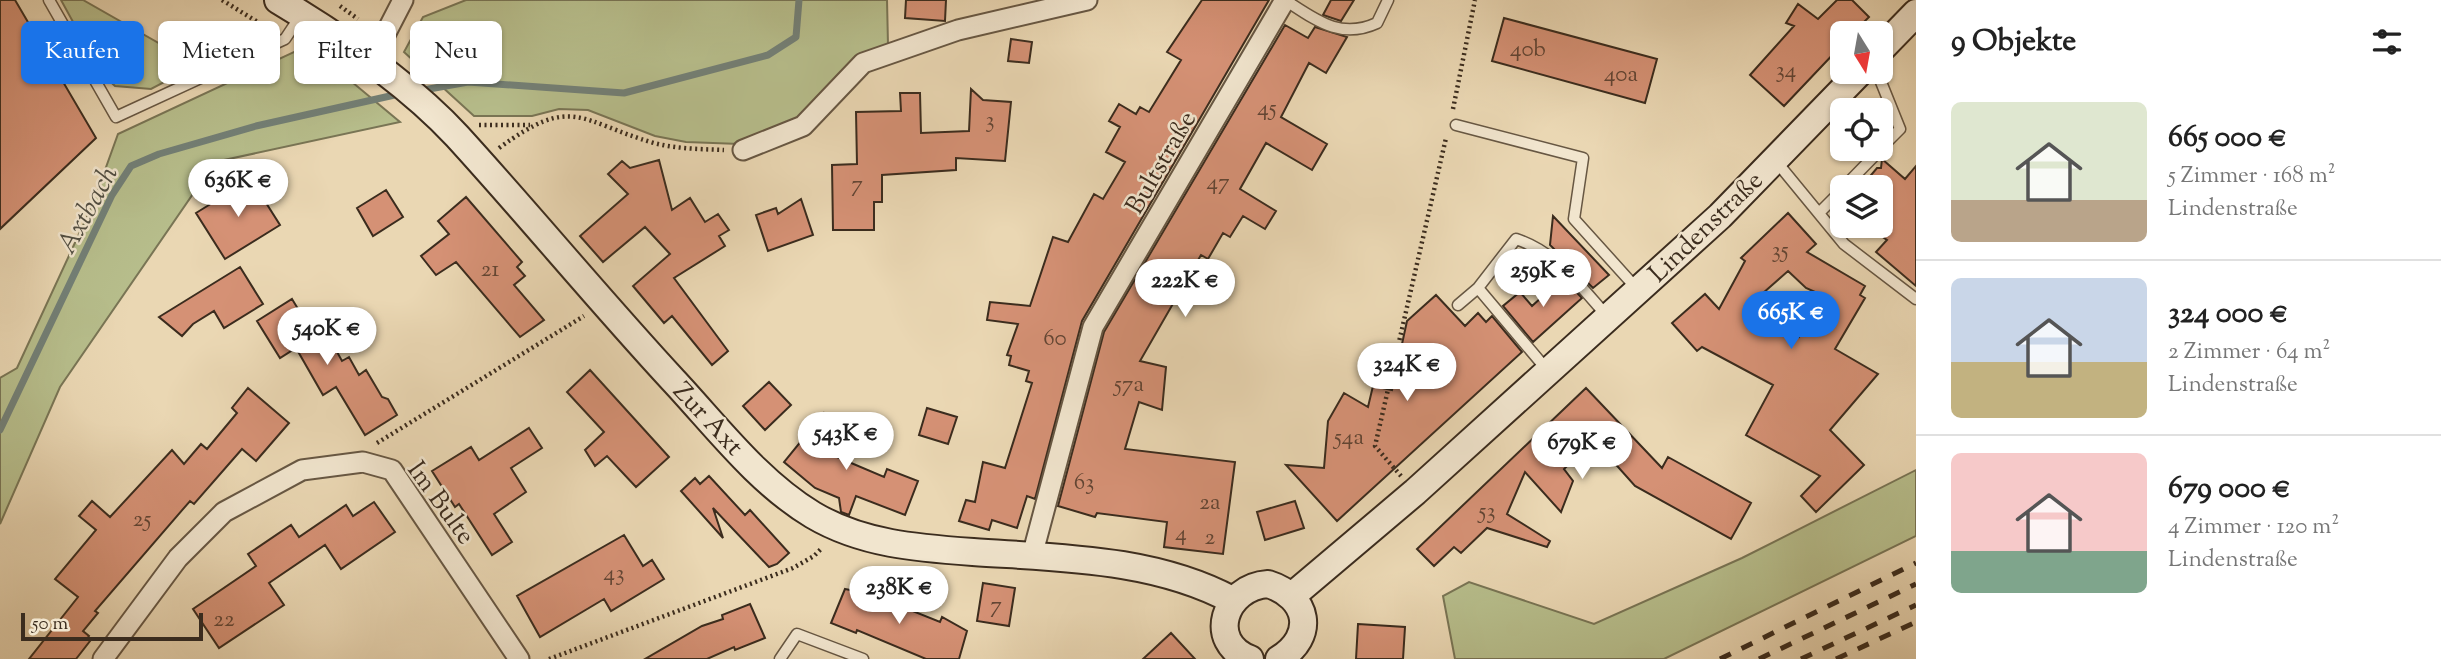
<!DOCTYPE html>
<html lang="de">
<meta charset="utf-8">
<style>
body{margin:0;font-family:"Sorts Mill Goudy",serif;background:#f6f6f6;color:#222;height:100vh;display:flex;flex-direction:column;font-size:26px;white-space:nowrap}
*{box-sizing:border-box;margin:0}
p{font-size:23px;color:#767676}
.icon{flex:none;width:38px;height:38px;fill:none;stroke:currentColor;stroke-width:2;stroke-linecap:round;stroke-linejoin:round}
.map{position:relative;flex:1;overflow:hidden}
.details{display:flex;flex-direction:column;background:#fff;width:525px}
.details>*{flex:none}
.hud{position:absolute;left:21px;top:21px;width:665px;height:63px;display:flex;gap:14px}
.needle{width:46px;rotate:169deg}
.controls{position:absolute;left:1830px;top:21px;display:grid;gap:14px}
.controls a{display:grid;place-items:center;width:63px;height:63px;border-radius:10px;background:#fff;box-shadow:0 2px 5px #0004;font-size:35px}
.scale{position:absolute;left:21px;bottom:18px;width:182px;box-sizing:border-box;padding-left:7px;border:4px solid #3b2c1e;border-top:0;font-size:19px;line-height:24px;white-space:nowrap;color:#3b2c1e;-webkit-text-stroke:5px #f1e5ce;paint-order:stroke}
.price{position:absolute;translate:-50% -60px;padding:0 16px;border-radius:24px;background:#fff;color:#222;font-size:23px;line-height:46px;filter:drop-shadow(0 2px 4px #0008)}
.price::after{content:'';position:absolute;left:50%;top:42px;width:21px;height:16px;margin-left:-10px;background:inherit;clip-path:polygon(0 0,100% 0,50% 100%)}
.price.current{background:#1a73e8;color:#fff}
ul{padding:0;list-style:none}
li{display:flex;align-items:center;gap:21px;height:175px;padding:0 35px}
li+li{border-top:2px solid #e0e0e0}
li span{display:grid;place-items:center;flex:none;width:196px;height:140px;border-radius:10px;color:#555}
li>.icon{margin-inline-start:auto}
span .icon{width:84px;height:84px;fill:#fffc;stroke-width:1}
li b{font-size:30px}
h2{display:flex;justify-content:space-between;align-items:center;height:84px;padding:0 35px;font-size:30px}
.tag{padding:0 24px;border-radius:10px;background:#fff;box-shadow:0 2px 5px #0004;font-size:24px;line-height:63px}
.tag.current{background:#1a73e8;color:#fff}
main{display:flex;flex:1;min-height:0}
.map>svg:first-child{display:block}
.green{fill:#b7be8c;stroke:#797555;stroke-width:2}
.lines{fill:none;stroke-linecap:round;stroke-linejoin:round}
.stream{stroke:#738077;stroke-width:7}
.building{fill:#d59175;stroke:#3b2c1e;stroke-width:2;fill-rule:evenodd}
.lane-casing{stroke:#675743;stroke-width:13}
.street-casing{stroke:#675743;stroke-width:23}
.secondary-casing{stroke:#3b2c1e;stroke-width:30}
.path{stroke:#3b2c1e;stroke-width:4.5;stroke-dasharray:2 3.5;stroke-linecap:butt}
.lane{stroke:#f1e5ce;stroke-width:10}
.street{stroke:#f1e5ce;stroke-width:19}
.secondary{stroke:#f1e5ce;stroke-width:26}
.rail{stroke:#3b2c1e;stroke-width:5;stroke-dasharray:12 12;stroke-linecap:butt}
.labels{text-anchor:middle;stroke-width:5;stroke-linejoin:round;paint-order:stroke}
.number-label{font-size:23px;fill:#624534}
.street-label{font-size:26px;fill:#3b2c1e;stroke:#f1e5ce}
.water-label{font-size:28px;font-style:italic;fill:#524f43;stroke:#f1e5ce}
</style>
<main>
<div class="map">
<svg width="1916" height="659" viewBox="0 0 1916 659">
<rect width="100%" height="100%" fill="#ead7b3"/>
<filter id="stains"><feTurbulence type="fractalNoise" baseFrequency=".00286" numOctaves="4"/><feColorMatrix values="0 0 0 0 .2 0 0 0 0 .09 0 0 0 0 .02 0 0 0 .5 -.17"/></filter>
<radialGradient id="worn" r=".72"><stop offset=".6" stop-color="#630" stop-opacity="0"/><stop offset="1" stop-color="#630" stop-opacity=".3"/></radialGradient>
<!-- green -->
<path class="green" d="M 61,0 L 83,0 L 197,65 L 151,89 L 115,86 L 101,73 Z
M 466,0 L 887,0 L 888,45 L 857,56 L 801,118 L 740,144 L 686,142 L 655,136 L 588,110 L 559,109 L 532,116 L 474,116 L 404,52 L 423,17 Z
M 296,51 L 352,82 L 400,122 L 215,162 L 60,387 L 0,524 L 0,378 L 17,368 L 92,206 L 118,134 Z
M 1916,470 L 1916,536 L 1664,659 L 1455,659 L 1443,596 L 1469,582 L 1594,624 L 1742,558 Z"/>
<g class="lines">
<!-- stream -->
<path class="stream" d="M 418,91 L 468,82 L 624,93 L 768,55 L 796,37 L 799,0
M 0,430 L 112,195 L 131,166 L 159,154 L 256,126 L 399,94"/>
</g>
<!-- building -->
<path class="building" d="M 0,0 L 15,0 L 96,138 L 0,229 Z
M 906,0 L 946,0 L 945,21 L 905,18 Z
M 1202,0 L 1269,0 L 1082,321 L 1035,499 L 1027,496 L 1017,528 L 992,520 L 989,530 L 959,521 L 966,500 L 975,502 L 983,462 L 1005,468 L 1032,383 L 1026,381 L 1029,371 L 1009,365 L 1011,356 L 1007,355 L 1018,324 L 987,320 L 990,302 L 1030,306 L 1053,237 L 1068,242 L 1094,194 L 1103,199 L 1125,162 L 1106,152 L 1120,127 L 1109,121 L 1119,104 L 1136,114 L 1140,107 L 1149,112 L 1181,60 L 1167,52 Z
M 1331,0 L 1354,0 L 1341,21 L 1323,15 Z
M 1837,0 L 1852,0 L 1869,17 L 1853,33 L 1843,33 L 1843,48 L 1840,47 L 1784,106 L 1750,75 L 1794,26 L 1786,23 L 1798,4 L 1818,19 Z
M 1504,18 L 1657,59 L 1645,103 L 1492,61 Z
M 1285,25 L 1308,38 L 1315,27 L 1347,37 L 1326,73 L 1309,63 L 1281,117 L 1327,144 L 1312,170 L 1266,143 L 1240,189 L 1276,211 L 1265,229 L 1243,216 L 1230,237 L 1223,233 L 1208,259 L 1201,255 L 1140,361 L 1166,367 L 1162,410 L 1139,402 L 1125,449 L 1235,462 L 1223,554 L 1164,547 L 1167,522 L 1097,513 L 1095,517 L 1058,506 L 1104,332 Z
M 1011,39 L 1032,42 L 1029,63 L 1008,61 Z
M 971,89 L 983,100 L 1011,102 L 1005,161 L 956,158 L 956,170 L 882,175 L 882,202 L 874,202 L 874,230 L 833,230 L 832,165 L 857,164 L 856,112 L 901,111 L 900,93 L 920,93 L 921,133 L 969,131 Z
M 1882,159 L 1905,179 L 1916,166 L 1916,286 L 1876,252 L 1887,240 L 1881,236 L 1881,187 L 1861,187 L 1877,168 L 1881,168 Z
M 659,160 L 672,210 L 690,198 L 705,222 L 718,214 L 729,230 L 719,236 L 725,246 L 674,278 L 728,351 L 712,365 L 672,316 L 664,323 L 633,286 L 670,254 L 645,227 L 603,262 L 580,236 L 628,194 L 608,174 L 622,161 L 630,168 Z
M 251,179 L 280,225 L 225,259 L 196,213 Z
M 386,190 L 403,217 L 373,236 L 357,208 Z
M 466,197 L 522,262 L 517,267 L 525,276 L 514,285 L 544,320 L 520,337 L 456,262 L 436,275 L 421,256 L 449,234 L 438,221 Z
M 801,199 L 813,235 L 768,251 L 756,215 L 776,208 L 778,214 Z
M 1788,213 L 1816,244 L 1807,252 L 1865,286 L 1860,295 L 1865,298 L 1835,349 L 1878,374 L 1830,430 L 1864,465 L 1816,512 L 1801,496 L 1820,476 L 1746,435 L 1773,385 L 1702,347 L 1697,351 L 1672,323 L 1705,294 L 1719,309 L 1745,261 L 1741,258 ZM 1788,271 L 1806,288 L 1824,296 L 1799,337 L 1746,308 Z
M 1553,216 L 1609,275 L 1593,288 L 1550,245 Z
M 240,267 L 263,304 L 224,328 L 214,311 L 193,324 L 182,336 L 159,317 Z
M 1563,278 L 1582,298 L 1533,342 L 1503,306 L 1520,292 L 1532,306 Z
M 1436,295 L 1465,326 L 1478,313 L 1486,322 L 1492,316 L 1522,352 L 1337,521 L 1286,465 L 1324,468 L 1328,421 L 1344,393 L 1368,407 L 1373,386 L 1392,390 L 1407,321 Z
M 292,299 L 326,355 L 336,350 L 342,361 L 349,357 L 359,375 L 366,370 L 382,397 L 388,399 L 397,415 L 365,435 L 336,387 L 323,395 L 296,348 L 280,358 L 257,321 Z
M 590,370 L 669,457 L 636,487 L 607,456 L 595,466 L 585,450 L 604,432 L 567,392 Z
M 769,382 L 791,405 L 765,430 L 743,406 Z
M 248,388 L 289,423 L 256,461 L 242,449 L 194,504 L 190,501 L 95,611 L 98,613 L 83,631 L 89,636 L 87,639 L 90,641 L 76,659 L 29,659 L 78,597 L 55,579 L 96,530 L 79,516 L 92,501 L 110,517 L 172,450 L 184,464 L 201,444 L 207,449 L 237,413 L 232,408 Z
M 1586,388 L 1662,468 L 1668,457 L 1751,503 L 1731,539 L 1635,486 L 1594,440 L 1564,469 L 1573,481 L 1561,512 L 1525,472 L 1507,514 L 1550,541 L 1547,547 L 1487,528 L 1461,553 L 1454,547 L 1434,566 L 1417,549 Z
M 927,408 L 957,417 L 948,444 L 919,435 Z
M 824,413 L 848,433 L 830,454 L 884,477 L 887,469 L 918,481 L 905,515 L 856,496 L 849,515 L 841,512 L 839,498 L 815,488 L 784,462 Z
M 529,428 L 542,448 L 511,468 L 526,492 L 494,514 L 512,542 L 492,555 L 459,504 L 455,507 L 432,471 L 471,447 L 479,460 Z
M 709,476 L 745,515 L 750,510 L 789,553 L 777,564 L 769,567 L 713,508 L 723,538 L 681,491 L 695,478 L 700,484 Z
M 1295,501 L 1304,528 L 1265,540 L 1257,512 Z
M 374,502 L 395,532 L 341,569 L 325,545 L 269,583 L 284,605 L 219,648 L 193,609 L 256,566 L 248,554 L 291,525 L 299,537 L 346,505 L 353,516 Z
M 624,535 L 643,566 L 652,560 L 664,579 L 611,611 L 604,599 L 540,637 L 517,596 Z
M 983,583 L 1015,588 L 1009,626 L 977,621 Z
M 845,589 L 897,599 L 895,604 L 940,622 L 942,617 L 967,631 L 959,659 L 926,659 L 857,630 L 856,633 L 831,623 Z
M 750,604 L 765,638 L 735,650 L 734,647 L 707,659 L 645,659 L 702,626 L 723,619 L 722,615 Z
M 1358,624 L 1405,627 L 1403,659 L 1356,659 Z
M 1171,633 L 1195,659 L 1143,659 Z"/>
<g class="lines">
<!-- lane casing -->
<g class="lane-casing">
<path id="lane" d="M 49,0 L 116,117 L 285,39 L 301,15
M 1285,0 C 1316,20 1340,40 1377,23 L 1388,0
M 1877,72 L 1900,129 L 1881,148
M 1456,125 L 1583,158 L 1574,219 L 1638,290
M 1775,160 L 1844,244 L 1916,299
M 1844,187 L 1881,149
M 1819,213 L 1843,189
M 1478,288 L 1548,371
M 1458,305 L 1478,288 L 1516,239 C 1556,252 1580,286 1607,316
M 780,659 L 797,634 L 863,659"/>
</g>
<!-- street casing -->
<g class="street-casing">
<path id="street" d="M 371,62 L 403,0
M 743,150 L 803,126 L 863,63 L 958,30 L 1087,0
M 1032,556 L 1093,327 L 1285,0
M 103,659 L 178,558 L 224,512 L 302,470 L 363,462 L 392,470 L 519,659"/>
</g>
<!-- secondary casing -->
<g class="secondary-casing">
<path id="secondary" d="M 278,0 C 340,37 408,83 457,136 C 530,216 599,300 673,380 C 716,426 758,482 813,515 C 862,544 917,548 973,552 C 1060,558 1154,558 1232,600
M 1881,49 L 1916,13
M 1292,596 L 1415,492 L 1720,216 L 1860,72
M 1250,659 C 1206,642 1224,587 1268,584 C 1309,597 1316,636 1279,659"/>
</g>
<!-- path -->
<path class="path" d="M 222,0 L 269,29
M 340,6 L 358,19
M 1453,109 L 1475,0
M 479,125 L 530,125
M 499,148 C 573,94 578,121 654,143 C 677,149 701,149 724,150
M 377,443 L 584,316
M 1401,476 L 1375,446 L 1446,138
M 549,659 L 793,568 L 814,556 L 822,548"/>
<!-- lane -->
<use href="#lane" class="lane"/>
<!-- street -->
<use href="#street" class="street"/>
<!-- secondary -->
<use href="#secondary" class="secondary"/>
<!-- rail -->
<path class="rail" d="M 1720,659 L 1916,563
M 1759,659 L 1916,584
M 1801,659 L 1916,605
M 1836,659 L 1916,622"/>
</g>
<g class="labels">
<!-- number labels -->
<g class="number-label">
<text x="1528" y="56">40b</text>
<text x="1786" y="77">34</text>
<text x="1621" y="81">40a</text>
<text x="1267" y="115">45</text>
<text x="990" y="127">3</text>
<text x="1218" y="189">47</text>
<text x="857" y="191">7</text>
<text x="1780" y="257">35</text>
<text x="490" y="276">21</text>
<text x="1055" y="345">60</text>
<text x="1129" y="391">57a</text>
<text x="1349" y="444">54a</text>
<text x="1084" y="489">63</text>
<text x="1210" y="509">2a</text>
<text x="1487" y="518">53</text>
<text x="142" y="526">25</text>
<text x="1181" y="540">4</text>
<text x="1210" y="544">2</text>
<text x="614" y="580">43</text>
<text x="996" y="612">7</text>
<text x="224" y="626">22</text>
</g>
<!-- street labels -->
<g class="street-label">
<text transform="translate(1160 162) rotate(-60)" y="9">Bultstraße</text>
<text transform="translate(1705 226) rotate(-44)" y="9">Lindenstraße</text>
<text transform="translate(709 418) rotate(47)" y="9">Zur Axt</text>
<text transform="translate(442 502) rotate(54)" y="9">Im Bulte</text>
</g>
<!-- water labels -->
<g class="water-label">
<text transform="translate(86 209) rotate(-61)" y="10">Axtbach</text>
</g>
</g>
<rect width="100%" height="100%" filter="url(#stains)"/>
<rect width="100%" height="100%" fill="url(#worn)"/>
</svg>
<div class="controls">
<a><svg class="needle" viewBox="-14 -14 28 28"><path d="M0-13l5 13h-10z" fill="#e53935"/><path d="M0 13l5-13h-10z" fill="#767676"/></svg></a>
<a><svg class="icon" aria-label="locate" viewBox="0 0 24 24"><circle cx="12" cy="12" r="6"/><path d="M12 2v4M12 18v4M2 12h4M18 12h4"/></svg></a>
<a><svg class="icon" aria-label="layers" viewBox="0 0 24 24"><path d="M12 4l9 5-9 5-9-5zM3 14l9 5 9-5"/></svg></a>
</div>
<div class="scale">50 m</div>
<b class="price" style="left:238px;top:219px">636K €</b>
<b class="price" style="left:1543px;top:309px">259K €</b>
<b class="price" style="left:1185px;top:319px">222K €</b>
<b class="price current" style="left:1791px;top:351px">665K €</b>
<b class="price" style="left:327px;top:367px">540K €</b>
<b class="price" style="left:1407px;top:403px">324K €</b>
<b class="price" style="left:846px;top:472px">543K €</b>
<b class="price" style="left:1582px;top:481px">679K €</b>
<b class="price" style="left:899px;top:626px">238K €</b>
<div class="hud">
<a class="tag current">Kaufen</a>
<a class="tag">Mieten</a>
<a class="tag">Filter</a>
<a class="tag">Neu</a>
</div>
</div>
<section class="details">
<h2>9 Objekte<svg class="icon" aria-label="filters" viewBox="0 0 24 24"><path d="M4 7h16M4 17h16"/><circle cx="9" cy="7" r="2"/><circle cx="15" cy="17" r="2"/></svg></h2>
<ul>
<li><span style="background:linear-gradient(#dfe7d0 70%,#b9a48a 0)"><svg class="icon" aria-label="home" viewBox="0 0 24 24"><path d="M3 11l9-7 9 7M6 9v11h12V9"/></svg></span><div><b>665 000 €</b><p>5 Zimmer · 168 m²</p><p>Lindenstraße</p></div></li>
<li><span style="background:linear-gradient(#c9d6e8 60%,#c2b280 0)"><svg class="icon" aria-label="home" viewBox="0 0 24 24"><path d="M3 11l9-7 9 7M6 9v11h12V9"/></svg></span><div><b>324 000 €</b><p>2 Zimmer · 64 m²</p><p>Lindenstraße</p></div></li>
<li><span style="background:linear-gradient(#f6c9c9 70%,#7fa58c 0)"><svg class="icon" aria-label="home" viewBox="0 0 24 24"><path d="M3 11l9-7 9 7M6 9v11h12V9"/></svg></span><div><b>679 000 €</b><p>4 Zimmer · 120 m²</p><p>Lindenstraße</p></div></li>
</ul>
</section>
</main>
